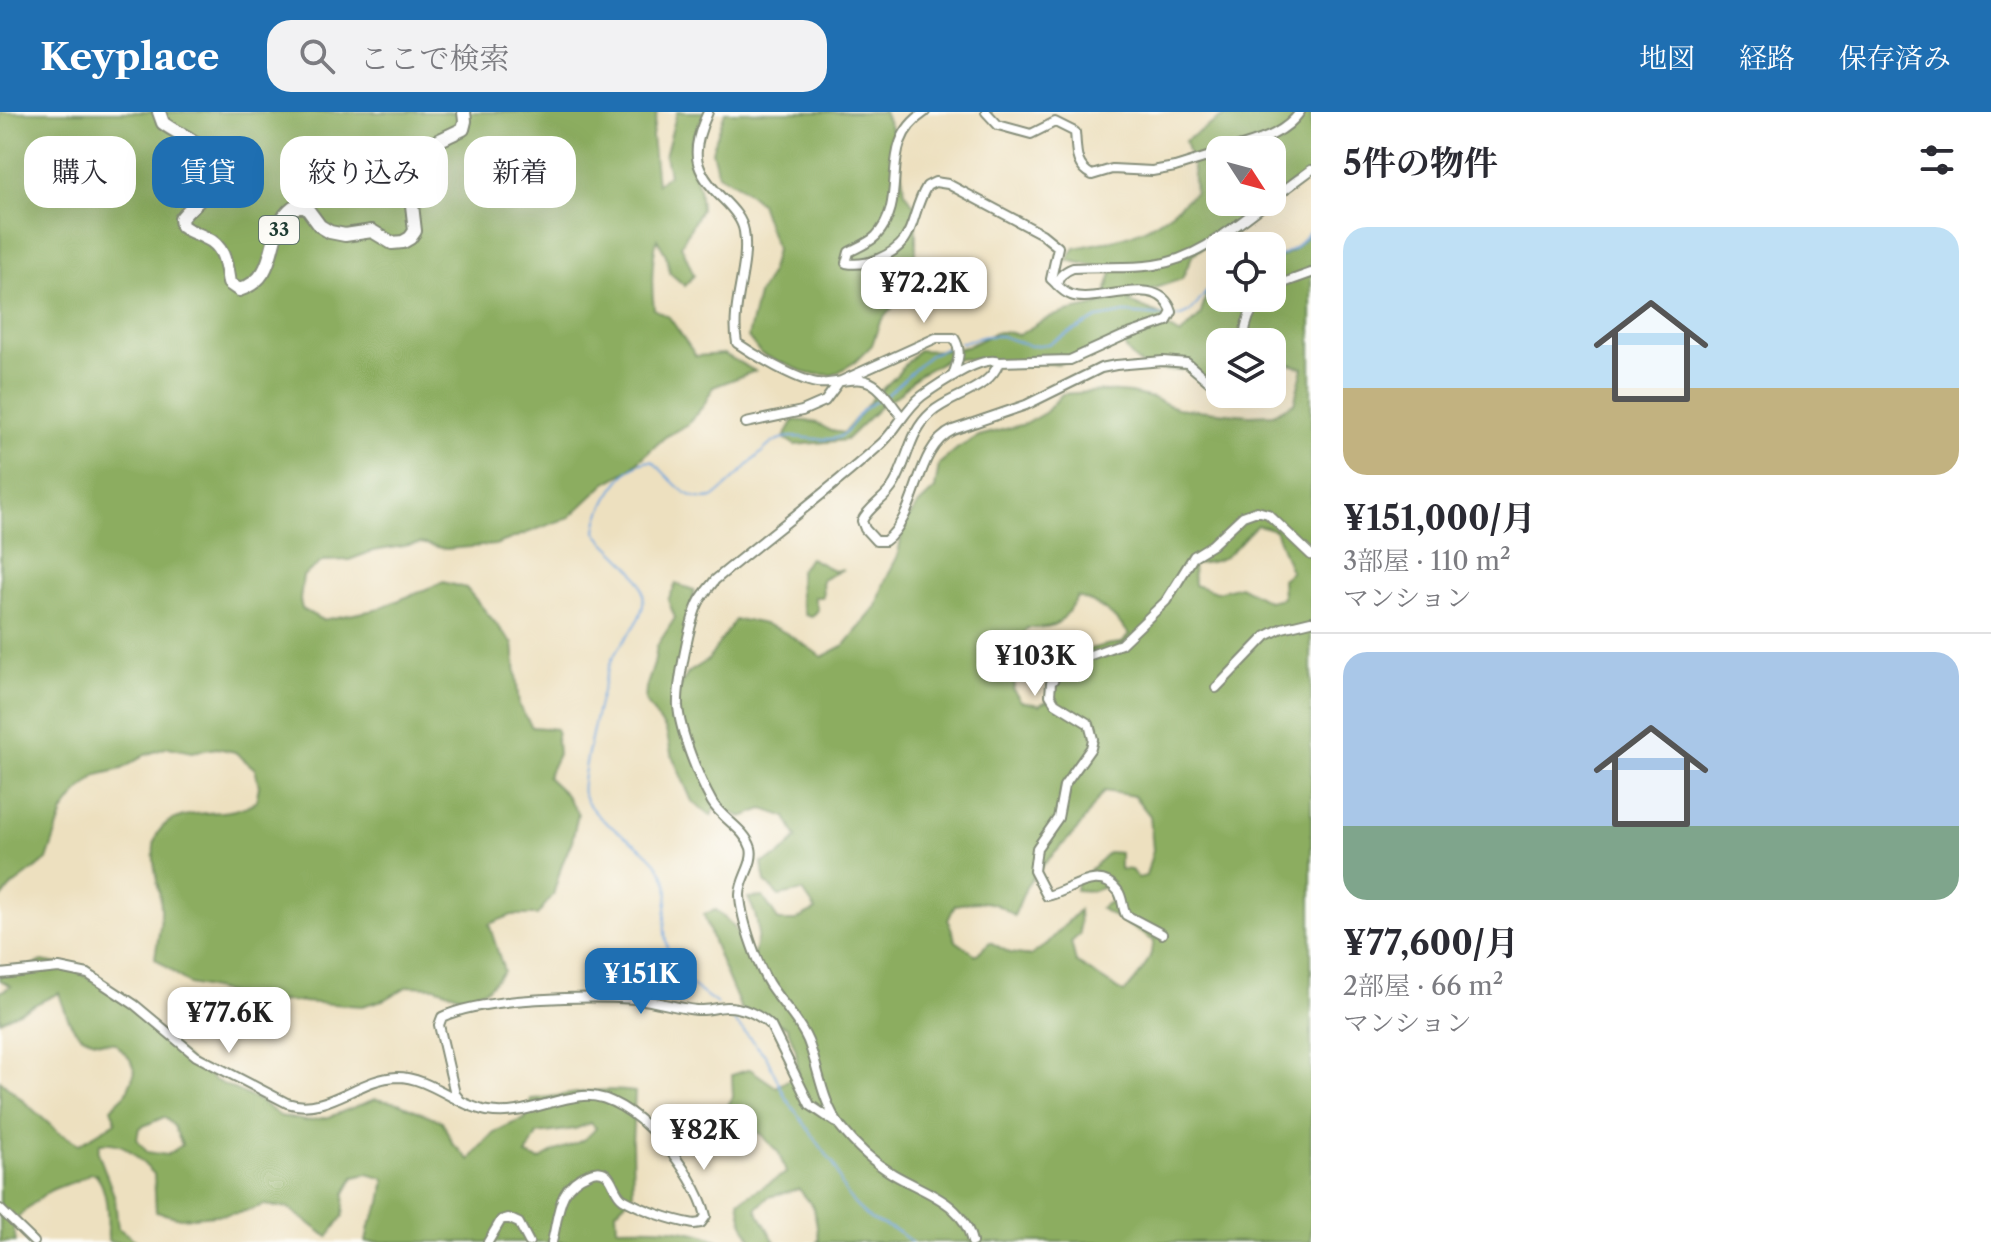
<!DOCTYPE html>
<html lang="ja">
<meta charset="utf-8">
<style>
body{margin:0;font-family:"Libre Caslon Text","Noto Serif JP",serif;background:#f2f2f3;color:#2b2b33;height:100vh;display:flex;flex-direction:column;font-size:30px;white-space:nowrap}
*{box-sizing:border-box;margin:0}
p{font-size:26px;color:#7c7c81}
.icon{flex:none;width:44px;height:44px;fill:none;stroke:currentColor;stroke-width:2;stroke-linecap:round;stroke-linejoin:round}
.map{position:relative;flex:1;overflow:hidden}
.side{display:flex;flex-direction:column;background:#fff;width:680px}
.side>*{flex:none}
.guide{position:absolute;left:24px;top:24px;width:760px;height:72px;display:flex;gap:16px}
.needle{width:52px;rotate:126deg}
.tools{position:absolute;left:1206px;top:24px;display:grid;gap:16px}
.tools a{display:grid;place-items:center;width:80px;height:80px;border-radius:16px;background:#fff;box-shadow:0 8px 32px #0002;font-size:40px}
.price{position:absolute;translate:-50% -68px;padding:0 18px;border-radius:16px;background:#fff;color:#222;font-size:26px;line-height:52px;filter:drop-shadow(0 2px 4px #0008)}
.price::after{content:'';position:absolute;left:50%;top:48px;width:24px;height:18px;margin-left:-12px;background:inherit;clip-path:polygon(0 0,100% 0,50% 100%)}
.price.on{background:#1f6fb2;color:#fff}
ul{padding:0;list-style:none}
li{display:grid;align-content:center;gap:16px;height:424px;padding:0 32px}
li+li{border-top:2px solid #e1e1e2}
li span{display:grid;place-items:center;height:248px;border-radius:24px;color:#555}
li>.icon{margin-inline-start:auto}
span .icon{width:144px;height:144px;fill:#fffc;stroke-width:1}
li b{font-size:34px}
h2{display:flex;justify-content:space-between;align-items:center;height:96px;padding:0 32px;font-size:34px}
.tag{padding:0 28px;border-radius:24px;background:#fff;box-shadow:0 8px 32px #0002;font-size:28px;line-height:72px}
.tag.on{background:#1f6fb2;color:#fff}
header{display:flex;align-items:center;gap:48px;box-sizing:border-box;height:112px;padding:0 40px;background:#1f6fb2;color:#fff}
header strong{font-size:38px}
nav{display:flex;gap:44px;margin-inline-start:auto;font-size:28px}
.search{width:560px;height:72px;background:#f2f2f3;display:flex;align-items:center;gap:20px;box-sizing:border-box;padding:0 28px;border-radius:24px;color:#7c7c81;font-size:30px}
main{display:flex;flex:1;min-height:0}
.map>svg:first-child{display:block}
.forest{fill:#8cad61;stroke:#56754a;stroke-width:2;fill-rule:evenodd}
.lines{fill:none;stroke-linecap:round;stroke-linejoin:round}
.stream{stroke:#70a5dd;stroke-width:2}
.street-casing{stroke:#868e7a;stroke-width:12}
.primary-casing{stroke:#868e7a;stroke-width:16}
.street{stroke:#fff;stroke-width:8}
.primary{stroke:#fff;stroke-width:12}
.labels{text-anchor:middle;stroke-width:8;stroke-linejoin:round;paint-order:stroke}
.shield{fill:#fdfcf7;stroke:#62766e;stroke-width:2}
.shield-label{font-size:18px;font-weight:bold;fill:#1f3d34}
</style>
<header>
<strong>Keyplace</strong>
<div class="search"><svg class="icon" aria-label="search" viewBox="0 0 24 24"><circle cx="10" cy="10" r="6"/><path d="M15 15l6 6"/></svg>ここで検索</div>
<nav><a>地図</a><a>経路</a><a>保存済み</a></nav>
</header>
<main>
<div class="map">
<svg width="1311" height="1130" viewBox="0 0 1311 1130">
<rect width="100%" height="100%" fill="#fdfcf7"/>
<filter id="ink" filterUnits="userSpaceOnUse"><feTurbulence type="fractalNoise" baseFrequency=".0125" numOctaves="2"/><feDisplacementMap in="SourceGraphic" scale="16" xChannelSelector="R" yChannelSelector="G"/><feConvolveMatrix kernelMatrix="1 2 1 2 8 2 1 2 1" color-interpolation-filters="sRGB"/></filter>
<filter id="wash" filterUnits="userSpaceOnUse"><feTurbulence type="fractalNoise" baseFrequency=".006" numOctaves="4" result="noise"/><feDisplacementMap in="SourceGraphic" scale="32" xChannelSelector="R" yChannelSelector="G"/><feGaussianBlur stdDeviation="1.8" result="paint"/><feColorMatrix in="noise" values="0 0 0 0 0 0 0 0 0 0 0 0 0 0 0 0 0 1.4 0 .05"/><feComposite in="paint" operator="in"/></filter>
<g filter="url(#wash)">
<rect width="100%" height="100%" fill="#ede0bf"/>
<!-- forest -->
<path class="forest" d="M 0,0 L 657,0 L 652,24 L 657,72 L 669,63 L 665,44 L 677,0 L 705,0 L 691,30 L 693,58 L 699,75 L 701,97 L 681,133 L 694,163 L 685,174 L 670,161 L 666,143 L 657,127 C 651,152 651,173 654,197 L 669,205 L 696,244 L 724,242 L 755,259 L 713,275 L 704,293 L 687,313 L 665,325 L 628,359 L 606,371 L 570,405 L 495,433 L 446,437 L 421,431 L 373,439 L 349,448 L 323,449 L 303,464 L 300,488 L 302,497 L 322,508 L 375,498 L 443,470 L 466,476 L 513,532 L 519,594 L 532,615 L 556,617 L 558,642 L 547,665 L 565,682 L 578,702 L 572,729 L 562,752 L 553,783 L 537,803 L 512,803 L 489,812 L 504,859 L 487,877 L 463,885 L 435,875 L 408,874 L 386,887 L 362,894 L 287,889 L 262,891 L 239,883 L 189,872 L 155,846 C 157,830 162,812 161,795 C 159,760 134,712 189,703 C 212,699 235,703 256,689 L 259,674 L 255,657 L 235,640 L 217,636 L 192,640 L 168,635 L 145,643 L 122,657 L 97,663 L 78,680 L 63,700 L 47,748 L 12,774 L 0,788 Z
M 725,0 L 884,0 L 895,25 L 905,80 L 916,96 L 916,146 L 913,170 L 880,210 L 872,233 L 855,250 L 833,263 L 809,262 L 761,242 L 748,225 L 758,183 L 770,162 L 776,137 L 760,91 L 741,75 L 718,62 L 712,39 Z
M 1230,0 L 1311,0 L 1311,61 L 1272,89 L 1272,38 L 1220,38 L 1220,90 L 1271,90 L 1193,142 L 1182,167 L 1143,180 L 1129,190 L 1163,204 L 1165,214 L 1180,223 L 1200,204 L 1207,181 L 1220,166 L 1220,186 L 1272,186 L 1272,150 L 1292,139 L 1311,120 L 1311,1130 L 817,1130 L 819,1128 L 814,1096 L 799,1077 L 768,1085 L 756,1097 L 775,1130 L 753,1130 L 743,1112 L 739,1089 L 786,1061 L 779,1041 L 761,1022 L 739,1012 L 725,998 L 733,985 L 732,963 L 750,957 L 776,975 L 798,962 L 796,938 L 787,915 L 741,897 C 728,865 713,835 704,802 L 716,798 L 733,814 L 752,846 C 761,822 760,809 748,786 L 763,785 L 779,809 L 794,809 L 816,798 L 803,779 L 779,784 L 765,770 L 762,751 L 779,744 L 797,726 L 786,705 L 763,697 L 742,705 L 716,694 L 711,704 L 692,689 L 671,641 L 666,618 L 645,589 L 646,576 L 654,552 L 657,534 L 675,506 L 668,488 L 676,472 L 694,478 L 689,523 L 676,565 L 677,580 L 688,561 L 708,548 L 735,508 C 775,509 790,523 822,545 L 845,533 L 877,494 L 884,471 L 898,443 L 903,414 L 918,393 L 935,377 L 939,352 L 958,336 L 979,324 L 1025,312 L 1046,300 L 1062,282 L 1105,279 L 1130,281 L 1153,286 L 1176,296 L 1249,303 L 1273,302 L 1294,291 L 1303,256 L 1279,249 L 1272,256 L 1272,230 L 1220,230 L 1220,272 L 1213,271 L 1192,257 C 1158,261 1134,260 1120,225 L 1058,252 L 949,246 L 917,264 L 899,282 L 882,293 L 846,328 L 795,333 L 784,326 L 794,308 L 815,310 L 831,319 L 844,321 L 873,286 L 895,265 L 918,238 C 933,239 956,240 970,233 C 991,224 994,215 1019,223 C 1032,215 1044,206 1060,202 C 1077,197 1093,196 1110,189 L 1107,177 L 1113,158 L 1067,148 L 1075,136 C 1131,125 1153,120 1195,80 L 1193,55 L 1185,29 ZM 1257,413 L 1275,418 L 1291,460 L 1282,467 L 1283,486 L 1268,489 L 1240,474 L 1217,480 L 1194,473 L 1193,452 C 1234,450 1229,438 1257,413 ZM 1077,485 C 1098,490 1116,505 1129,522 L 1122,531 C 1094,533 1068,543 1048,563 L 1052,574 L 1051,587 L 1039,593 L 1021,589 L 1013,578 L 1018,558 L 1013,550 L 1023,539 L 1022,525 L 1027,516 C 1058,517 1062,511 1077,485 ZM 1104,679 L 1134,684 L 1150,704 L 1153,738 L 1146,764 L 1138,766 L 1131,758 L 1120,757 L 1120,741 L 1109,740 L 1077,770 L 1076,778 L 1093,779 L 1108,774 L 1111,789 L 1100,796 L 1154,829 C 1151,850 1138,866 1124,881 L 1076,850 L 1071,830 L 1080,822 L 1079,798 L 1047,832 L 1030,844 L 1010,841 L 990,830 L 976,843 L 956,829 L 948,808 L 955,793 C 980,788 994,787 1014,804 L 1026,775 L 1041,755 L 1076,719 Z
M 810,446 L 835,459 L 843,457 L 822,468 L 823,485 L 814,485 L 818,498 L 812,505 L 805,503 L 800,486 L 799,459 Z
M 42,849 L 67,854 L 127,887 L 160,922 L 197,955 L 216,969 L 260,989 L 280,1004 L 306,1009 L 329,1005 L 375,987 L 398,991 L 442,1009 L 453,1032 L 470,1048 C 488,1023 495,1017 525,1007 L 531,987 C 568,984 598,974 635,980 L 632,1030 L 633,1082 L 616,1099 L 617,1116 C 649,1115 692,1115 721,1130 L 366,1130 L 369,1114 L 381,1091 L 385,1067 L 367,1062 L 354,1065 L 345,1081 L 343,1104 L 328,1125 L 288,1096 L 264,1093 L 239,1101 L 180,1106 L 156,1100 L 154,1062 C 134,1044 129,1029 100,1031 L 98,1040 L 115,1086 L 118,1116 L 138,1130 L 110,1130 L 108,1128 C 107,1105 109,1081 96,1062 L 90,1061 C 73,1074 63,1071 48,1080 C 35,1088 24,1100 13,1110 L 16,1130 L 0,1130 L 0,968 L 58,1020 L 79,1032 L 116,1010 L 111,996 L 126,982 L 135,960 L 130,947 L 115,931 C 75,930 71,917 59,881 L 0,909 L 0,880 L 11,874 L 0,868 L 0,863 L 16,863 ZM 164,1005 L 174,1014 L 182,1033 L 167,1043 L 147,1040 L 137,1027 L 139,1016 ZM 591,1011 L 596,1016 C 580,1037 559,1032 540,1048 L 526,1043 L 537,1022 L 575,1017 Z"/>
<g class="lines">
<!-- stream -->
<path class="stream" d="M 1272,148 L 1295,136 L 1311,118
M 1174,205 C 1199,204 1201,177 1220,167
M 960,231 L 985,224 L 1001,224 L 1031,234 L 1048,232 L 1098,206 L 1125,201 L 1164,204
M 887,283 L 931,242 L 954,233
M 717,892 C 682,866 662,853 665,805 C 666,793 670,781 666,769 C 654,729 598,720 583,682 C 579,670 604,568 610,552 C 619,527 651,507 642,476 C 636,454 609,438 596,420 C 597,396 625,349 652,349 C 670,364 685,392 712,386 C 718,385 759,341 771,332 C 793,317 813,332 836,326 C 849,323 853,308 861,300 C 866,294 875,290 882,286
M 725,899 L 766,944 L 786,986 L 834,1053 L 844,1078 L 854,1092 L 870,1107 L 899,1120 L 911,1130"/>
</g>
</g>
<g filter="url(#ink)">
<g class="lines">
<!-- street casing -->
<g class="street-casing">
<path id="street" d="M 708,0 C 690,40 692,57 724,88 C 733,97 742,107 744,119 C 750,156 730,193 737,231 C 756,244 795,267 817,271 C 835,274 856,261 873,272 C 885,279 893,295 902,305
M 925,0 C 875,32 911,87 876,124 C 869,131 858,135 849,140 L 846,151 C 857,153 868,151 878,147 C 919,130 908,105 927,74 L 935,70 L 948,72 L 1042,122 L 1058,135 L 1051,167 C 1058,173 1062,180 1071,183 C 1098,193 1159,159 1172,200 L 1167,209 L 1123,224 L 1070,248 L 999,250 C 983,242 937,273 922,284 C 906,296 897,317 882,331 C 829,379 770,422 715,468 C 710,475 704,481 700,488 C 690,505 677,574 678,594 C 680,620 699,667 712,690 C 722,707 745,717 751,736 C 755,751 740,767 740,783 C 741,808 759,860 774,879 C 786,896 800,910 808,929 C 819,957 822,990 840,1014 C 855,1033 873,1050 893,1062 C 925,1081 963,1089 972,1130
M 986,0 L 998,13 L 1031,22 L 1055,10 L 1075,20 C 1077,38 1074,54 1092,63 L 1112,57 L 1152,59 L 1175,55 L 1220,41
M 1229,38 C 1256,29 1283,24 1300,0
M 1272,87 L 1311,58
M 1057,173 C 1058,164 1065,159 1073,156 C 1100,154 1127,157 1154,153 C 1198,147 1234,115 1268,90
M 1272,175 L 1311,161
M 1245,230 C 1243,213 1250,199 1260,186
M 999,250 C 990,278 951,283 931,301 C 909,320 908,349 894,372 C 886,387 869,394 862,409 L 865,417 L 876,429 L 885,429 C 919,404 914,336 953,318 L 1026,293 L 1101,256 L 1116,253 L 1163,249 L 1187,251 L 1220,279
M 1225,282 L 1252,282
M 746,311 L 802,299 L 825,289 L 839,270 L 936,226 L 954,226 C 963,240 957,250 953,264
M 1216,576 L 1266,524 L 1282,516 L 1311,509
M 1162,822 L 1126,803 C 1122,796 1123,785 1118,779 C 1098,753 1071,779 1047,784 L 1034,759 L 1037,736 L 1058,706 L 1064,674 L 1091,636 L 1093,627 L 1089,612 L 1055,591 L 1050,583 L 1051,571 L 1061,557 L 1074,549 L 1121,532 L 1166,489 L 1194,444 L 1212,433 L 1243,404 L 1257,399 L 1268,402 L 1311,443
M 0,862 L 59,856 L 88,862 L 135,893 L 196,944 L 287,991 C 327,1004 358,966 397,965 C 429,965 456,993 487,999 C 522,1005 549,987 583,984 C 632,979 696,1061 706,1104 L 701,1111 L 694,1112 C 671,1108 643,1098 623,1087 C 614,1081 614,1068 606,1062 C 600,1058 593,1059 588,1062 C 557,1074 559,1103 552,1130
M 459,987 L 455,982 L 439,913 L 442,905 C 483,885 589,884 636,887 C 657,889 676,896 697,898 C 707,899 717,895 727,895 C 743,895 760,903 771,914 L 810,993 L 835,1010
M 0,1097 L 34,1130
M 488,1130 L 501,1108 L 508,1106 L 519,1111 L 529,1130"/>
</g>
<!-- primary casing -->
<g class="primary-casing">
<path id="primary" d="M 159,0 L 163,11 C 187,29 204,25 206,59 C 206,68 208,76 203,84 C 197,92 187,98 181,107 L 182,114 C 190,120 197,121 206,126 C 225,134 226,153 229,171 L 239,178 C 283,164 263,118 293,95 L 306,95 L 320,114 L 330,120 L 345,123 L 372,119 L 392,131 L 403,130 L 410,126 L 415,119 L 412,93 L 415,45 L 423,36 L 463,17 L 465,9 L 464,0"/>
</g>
<!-- street -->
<use href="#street" class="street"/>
<!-- primary -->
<use href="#primary" class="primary"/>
</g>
</g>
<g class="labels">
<!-- shield labels -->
<rect class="shield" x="259" y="104" width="40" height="28" rx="6"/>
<g class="shield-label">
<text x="279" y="124">33</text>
</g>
</g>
</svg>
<div class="tools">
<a><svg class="needle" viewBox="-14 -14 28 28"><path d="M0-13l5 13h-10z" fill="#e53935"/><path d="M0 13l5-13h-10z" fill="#7c7c81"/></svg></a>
<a><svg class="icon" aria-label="locate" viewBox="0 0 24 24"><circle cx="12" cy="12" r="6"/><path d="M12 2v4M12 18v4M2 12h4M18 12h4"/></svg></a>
<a><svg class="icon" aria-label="layers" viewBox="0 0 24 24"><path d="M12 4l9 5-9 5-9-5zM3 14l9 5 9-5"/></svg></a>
</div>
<b class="price" style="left:924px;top:213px">¥72.2K</b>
<b class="price" style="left:1035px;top:586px">¥103K</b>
<b class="price on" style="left:641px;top:904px">¥151K</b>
<b class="price" style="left:229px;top:943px">¥77.6K</b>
<b class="price" style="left:704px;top:1060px">¥82K</b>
<div class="guide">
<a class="tag">購入</a>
<a class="tag on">賃貸</a>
<a class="tag">絞り込み</a>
<a class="tag">新着</a>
</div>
</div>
<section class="side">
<h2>5件の物件<svg class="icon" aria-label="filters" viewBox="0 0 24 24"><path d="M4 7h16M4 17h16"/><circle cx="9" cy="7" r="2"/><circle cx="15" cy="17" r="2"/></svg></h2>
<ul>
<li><span style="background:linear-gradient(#bfe0f5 65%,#c2b280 0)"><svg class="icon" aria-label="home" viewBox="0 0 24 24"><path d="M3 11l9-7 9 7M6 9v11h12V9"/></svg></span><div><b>¥151,000/月</b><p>3部屋 · 110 m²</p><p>マンション</p></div></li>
<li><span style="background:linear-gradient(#a9c7e8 70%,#7fa58c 0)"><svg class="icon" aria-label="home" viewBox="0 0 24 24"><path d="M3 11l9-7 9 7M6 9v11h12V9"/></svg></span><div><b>¥77,600/月</b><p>2部屋 · 66 m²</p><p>マンション</p></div></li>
</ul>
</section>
</main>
